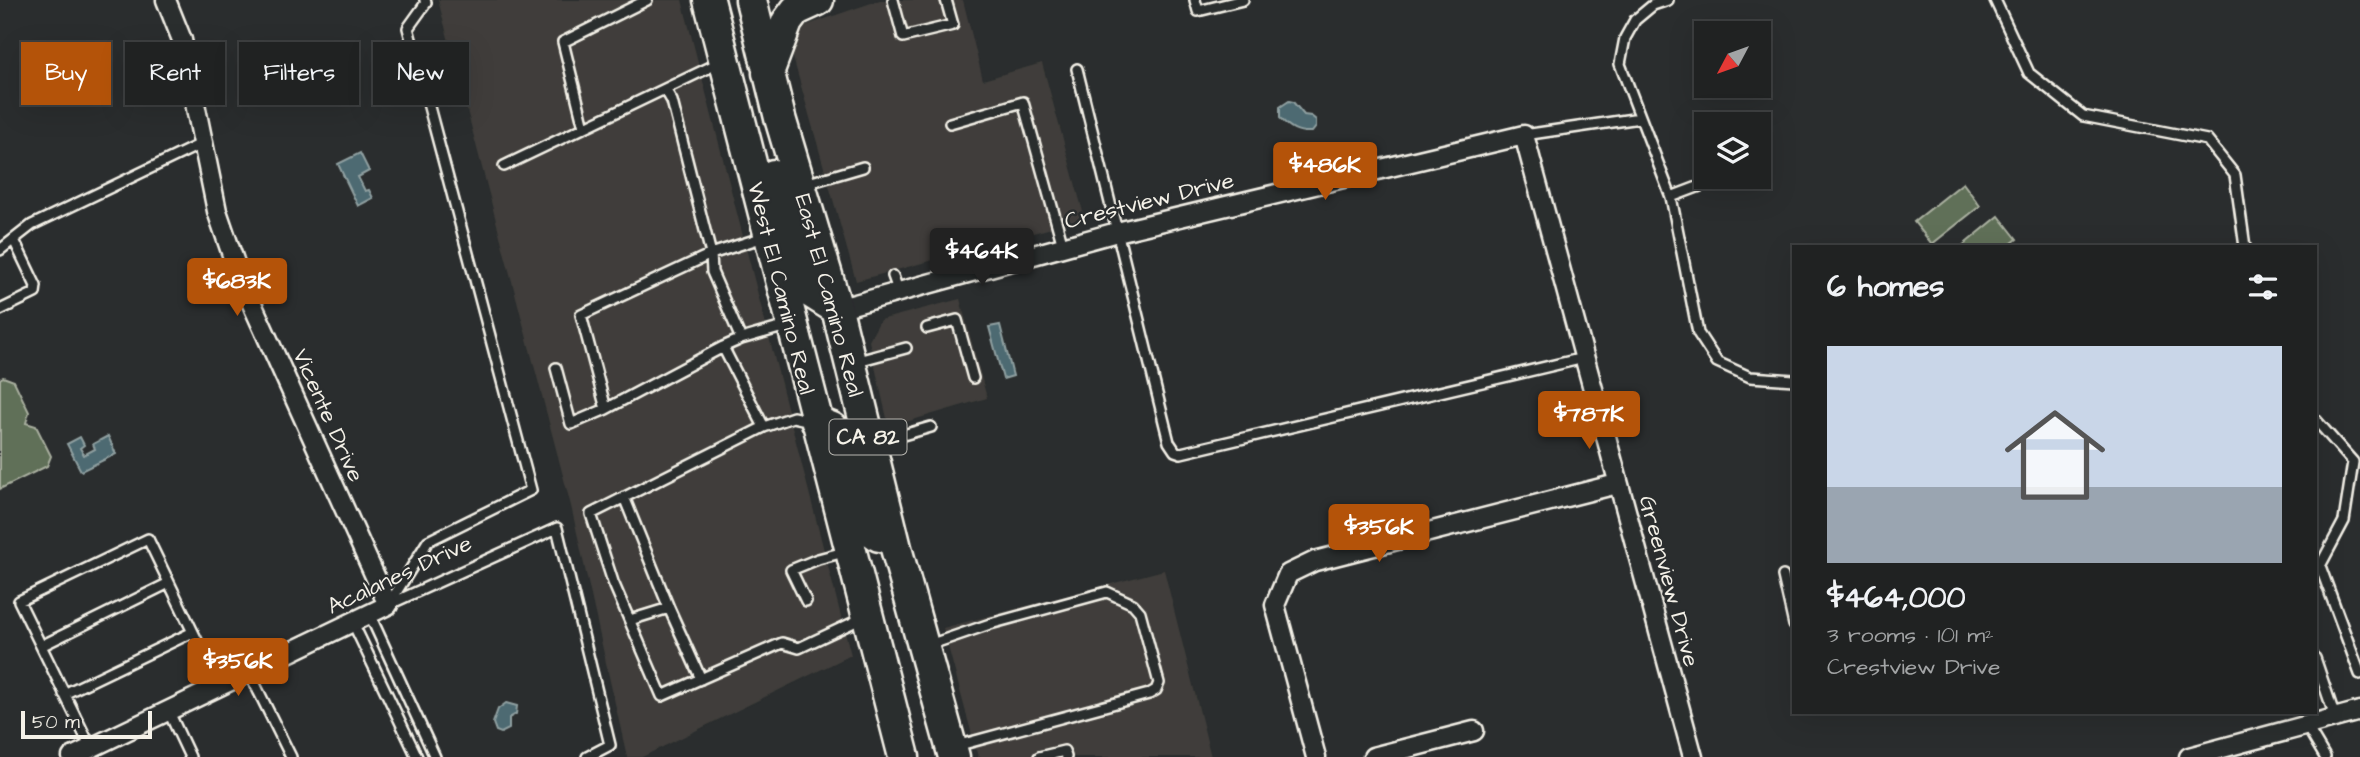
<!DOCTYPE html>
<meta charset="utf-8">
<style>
body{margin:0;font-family:"Architects Daughter",sans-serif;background:#282a2a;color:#f1f3f6;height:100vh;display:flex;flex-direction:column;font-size:26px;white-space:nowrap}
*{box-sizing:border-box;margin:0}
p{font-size:23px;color:#a2a4a5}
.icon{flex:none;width:38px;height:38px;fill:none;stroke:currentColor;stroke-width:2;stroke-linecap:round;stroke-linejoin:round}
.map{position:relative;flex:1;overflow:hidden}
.drawer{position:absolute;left:1792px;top:245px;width:525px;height:469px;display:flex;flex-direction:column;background:#202222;border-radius:0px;box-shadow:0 7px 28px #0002,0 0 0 2px #3d3f40}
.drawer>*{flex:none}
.hud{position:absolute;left:21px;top:42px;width:665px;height:63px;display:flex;gap:14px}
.needle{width:46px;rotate:229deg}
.controls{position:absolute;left:1694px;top:21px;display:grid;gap:14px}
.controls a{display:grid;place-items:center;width:77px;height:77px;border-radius:0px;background:#202222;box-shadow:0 7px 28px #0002,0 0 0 2px #3d3f40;font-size:35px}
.scale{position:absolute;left:21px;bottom:18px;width:131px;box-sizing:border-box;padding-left:7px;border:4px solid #f4f1e8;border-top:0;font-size:19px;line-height:24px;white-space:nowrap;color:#f4f1e8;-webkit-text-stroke:5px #2a2d2e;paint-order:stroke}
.price{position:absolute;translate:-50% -60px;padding:0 16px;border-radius:7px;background:#b45309;color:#fff;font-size:23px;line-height:46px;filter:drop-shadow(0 2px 4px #0008)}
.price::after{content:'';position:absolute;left:50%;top:42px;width:21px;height:16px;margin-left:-10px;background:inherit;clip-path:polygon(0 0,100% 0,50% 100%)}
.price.on{background:#222;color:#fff}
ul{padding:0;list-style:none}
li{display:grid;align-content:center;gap:14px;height:371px;padding:0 35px}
li span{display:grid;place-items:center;height:217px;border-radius:0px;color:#555}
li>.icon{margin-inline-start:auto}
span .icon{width:126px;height:126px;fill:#fffc;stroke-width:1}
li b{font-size:30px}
h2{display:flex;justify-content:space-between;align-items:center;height:84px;padding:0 35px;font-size:30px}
.chip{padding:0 24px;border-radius:0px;background:#202222;box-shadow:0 7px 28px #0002,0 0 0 2px #3d3f40;font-size:24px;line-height:63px}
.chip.on{background:#b45309;color:#fff}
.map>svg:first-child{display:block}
.built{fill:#3f3e3a}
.green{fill:#607058;stroke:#aab0a0;stroke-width:2}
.water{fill:#4d6a72;stroke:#90a0a1;stroke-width:2}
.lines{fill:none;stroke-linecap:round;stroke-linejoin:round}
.service-casing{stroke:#f4f1e8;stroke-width:14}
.minor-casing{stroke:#f4f1e8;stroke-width:23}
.primary-casing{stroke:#f4f1e8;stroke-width:35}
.service{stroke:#2a2d2e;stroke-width:9}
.minor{stroke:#2a2d2e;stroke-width:18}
.primary{stroke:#2a2d2e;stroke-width:30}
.labels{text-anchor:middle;stroke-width:5;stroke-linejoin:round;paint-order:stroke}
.shield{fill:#2a2d2e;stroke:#b7b6b0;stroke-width:2}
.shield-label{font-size:21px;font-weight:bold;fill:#f4f1e8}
.street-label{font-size:23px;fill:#f4f1e8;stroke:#2a2d2e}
</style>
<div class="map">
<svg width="2360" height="757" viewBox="0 0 2360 757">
<rect width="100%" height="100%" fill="#2a2d2e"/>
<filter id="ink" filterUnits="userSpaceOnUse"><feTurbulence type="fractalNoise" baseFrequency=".0143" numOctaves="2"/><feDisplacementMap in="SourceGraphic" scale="14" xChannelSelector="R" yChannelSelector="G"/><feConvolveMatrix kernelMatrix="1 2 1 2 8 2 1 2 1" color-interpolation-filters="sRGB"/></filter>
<g filter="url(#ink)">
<!-- built -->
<path class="built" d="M 438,0 L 682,0 L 851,655 L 642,757 L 627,757 L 571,506 Z
M 880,0 L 963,0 L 983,80 L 1042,63 L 1085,219 L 856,281 L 792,54 L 796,40 L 807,25 Z
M 960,299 L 987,398 L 889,427 L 869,341 L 880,320 Z
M 1164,570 L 1211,757 L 978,757 L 943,628 Z"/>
<!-- green -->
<path class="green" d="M 1963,183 L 1980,206 L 1932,244 L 1914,222 Z
M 1999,216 L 2017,239 L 2007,247 L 1961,247 Z
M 3,377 L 14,381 L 29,412 L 26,423 L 36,426 L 51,456 L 47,466 L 0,489 L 0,379 Z"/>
<!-- water -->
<path class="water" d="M 1289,101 L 1293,102 L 1304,115 L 1311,116 L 1316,120 L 1316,127 L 1312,132 C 1297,133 1290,128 1280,118 L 1280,107 Z
M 360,153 L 369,171 L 358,177 L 365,191 L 369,190 L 373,198 L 358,206 L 338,164 Z
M 1000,325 L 1013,376 L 1003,379 L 989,327 Z
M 108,436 L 116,454 L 81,471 L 67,444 L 80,437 L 84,445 L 80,448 L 84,455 L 95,449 L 93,444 Z
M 506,703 L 517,706 L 516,714 L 509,718 L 509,729 L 501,733 L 496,731 L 493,723 L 498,709 Z"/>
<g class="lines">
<!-- service casing -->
<g class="service-casing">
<path id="service" d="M 893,0 L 903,37 L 953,25 L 946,0
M 1195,0 L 1198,11 L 1243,0
M 1668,0 L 1653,5 L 1635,20 L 1625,38 L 1620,64 L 1671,197 L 1698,333 L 1717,362 L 1750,377 L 1794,380
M 1995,0 L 2029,73 L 2083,116 L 2207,140 L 2235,175 L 2245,247
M 1077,69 L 1169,442 L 1175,451 L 1181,453 L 1584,358
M 665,89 L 672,101 L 711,254 L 767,236
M 950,123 L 1023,102 L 1063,246
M 584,127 L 563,42 L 647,0
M 1524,135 L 1640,118
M 504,166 L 721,62
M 1759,173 L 1765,172
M 805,184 L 863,167
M 1671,197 L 1724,177
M 0,250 L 32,225 L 203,143
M 893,276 L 898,290
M 0,310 L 35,293 L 36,286 L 14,240
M 927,328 L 957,320 L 973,378
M 741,339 L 790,325
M 854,362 L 906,348
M 556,368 L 571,424 L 606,409 L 723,347
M 606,409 L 581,315 L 711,254 L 712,272 L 741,339 L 723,347 L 764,427
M 2315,419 L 2353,462 L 2344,521 L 2320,566 L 2315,568
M 811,421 L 793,417 L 764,427 L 591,514 L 613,582 L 662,696 L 782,643 L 799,648 L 865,617
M 875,443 L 931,427
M 624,497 L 669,608 L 701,679
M 2320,566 L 2360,674
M 1783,576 L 1794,625
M 806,601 L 791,570 L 818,559 L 848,551
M 389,604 L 428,541 L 531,490 L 408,28 L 426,3 L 425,0
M 390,604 L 557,528 L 610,745 L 587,757
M 369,613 L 435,757
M 630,620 L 669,608
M 352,621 L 417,757
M 929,645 L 990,624 L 1107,592 L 1133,604 L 1140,612 L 1159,683 L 1156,690 L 1149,694 L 956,746
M 41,646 L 169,583
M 2315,658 L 2335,717
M 249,672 L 291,757
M 64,694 L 193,632
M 168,710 L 190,757
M 2306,725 L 2325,757
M 91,748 L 19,601 L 148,539 L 219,686
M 1039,757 L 1064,751 L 1066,757"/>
</g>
<!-- minor casing -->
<g class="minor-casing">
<path id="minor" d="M 837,309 L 1117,232 L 1524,135 L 1693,757
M 72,757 L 388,605 L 239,275 L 217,211 L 182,40 L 166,0
M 1316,757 L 1275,605 L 1288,574 L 1315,561 L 1617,484
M 1373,757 L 1474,731
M 2189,757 L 2360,711"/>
</g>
<!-- primary casing -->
<g class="primary-casing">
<path id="primary" d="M 709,0 L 904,757
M 751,0 L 780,118 L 837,309 L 896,548 L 954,757
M 768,73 L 787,22 L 796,10 L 818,0
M 774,175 L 803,281 L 810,292 L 837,309
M 817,422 L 832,428 L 843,438 L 872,531 L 879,536"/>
</g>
<!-- service -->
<use href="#service" class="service"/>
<!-- minor -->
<use href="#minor" class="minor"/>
<!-- primary -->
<use href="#primary" class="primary"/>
</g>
</g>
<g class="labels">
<!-- shield labels -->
<rect class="shield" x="829.5" y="419.5" width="77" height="35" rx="5"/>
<g class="shield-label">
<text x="868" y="444">CA 82</text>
</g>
<!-- street labels -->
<g class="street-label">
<text transform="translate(1149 200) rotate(-14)" y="8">Crestview Drive</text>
<text transform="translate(782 288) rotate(76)" y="8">West El Camino Real</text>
<text transform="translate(830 295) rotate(75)" y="8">East El Camino Real</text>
<text transform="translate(329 415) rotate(66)" y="8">Vicente Drive</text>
<text transform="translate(399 574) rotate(-25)" y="8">Acalanes Drive</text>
<text transform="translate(1670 581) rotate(75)" y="8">Greenview Drive</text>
</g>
</g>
</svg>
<div class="controls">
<a><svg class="needle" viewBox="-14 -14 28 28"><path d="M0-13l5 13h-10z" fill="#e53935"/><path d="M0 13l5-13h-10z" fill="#a2a4a5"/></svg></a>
<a><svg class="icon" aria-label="layers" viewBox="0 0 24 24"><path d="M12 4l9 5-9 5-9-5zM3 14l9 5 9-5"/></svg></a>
</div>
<div class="scale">50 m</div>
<b class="price" style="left:1325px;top:202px">$486K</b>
<b class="price on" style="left:982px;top:288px">$464K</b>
<b class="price" style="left:237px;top:318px">$683K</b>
<b class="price" style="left:1589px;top:451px">$787K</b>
<b class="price" style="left:1379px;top:564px">$356K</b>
<b class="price" style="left:238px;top:698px">$356K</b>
<div class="hud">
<a class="chip on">Buy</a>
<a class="chip">Rent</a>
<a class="chip">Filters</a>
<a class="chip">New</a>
</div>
<section class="drawer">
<h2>6 homes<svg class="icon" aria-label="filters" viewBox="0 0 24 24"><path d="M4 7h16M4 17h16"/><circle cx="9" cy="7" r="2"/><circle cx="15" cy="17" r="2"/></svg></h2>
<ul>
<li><span style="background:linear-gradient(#c9d6e8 65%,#9aa5b1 0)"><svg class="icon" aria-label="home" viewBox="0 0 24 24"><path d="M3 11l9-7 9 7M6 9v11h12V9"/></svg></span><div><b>$464,000</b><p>3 rooms · 101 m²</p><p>Crestview Drive</p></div></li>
</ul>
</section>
</div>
